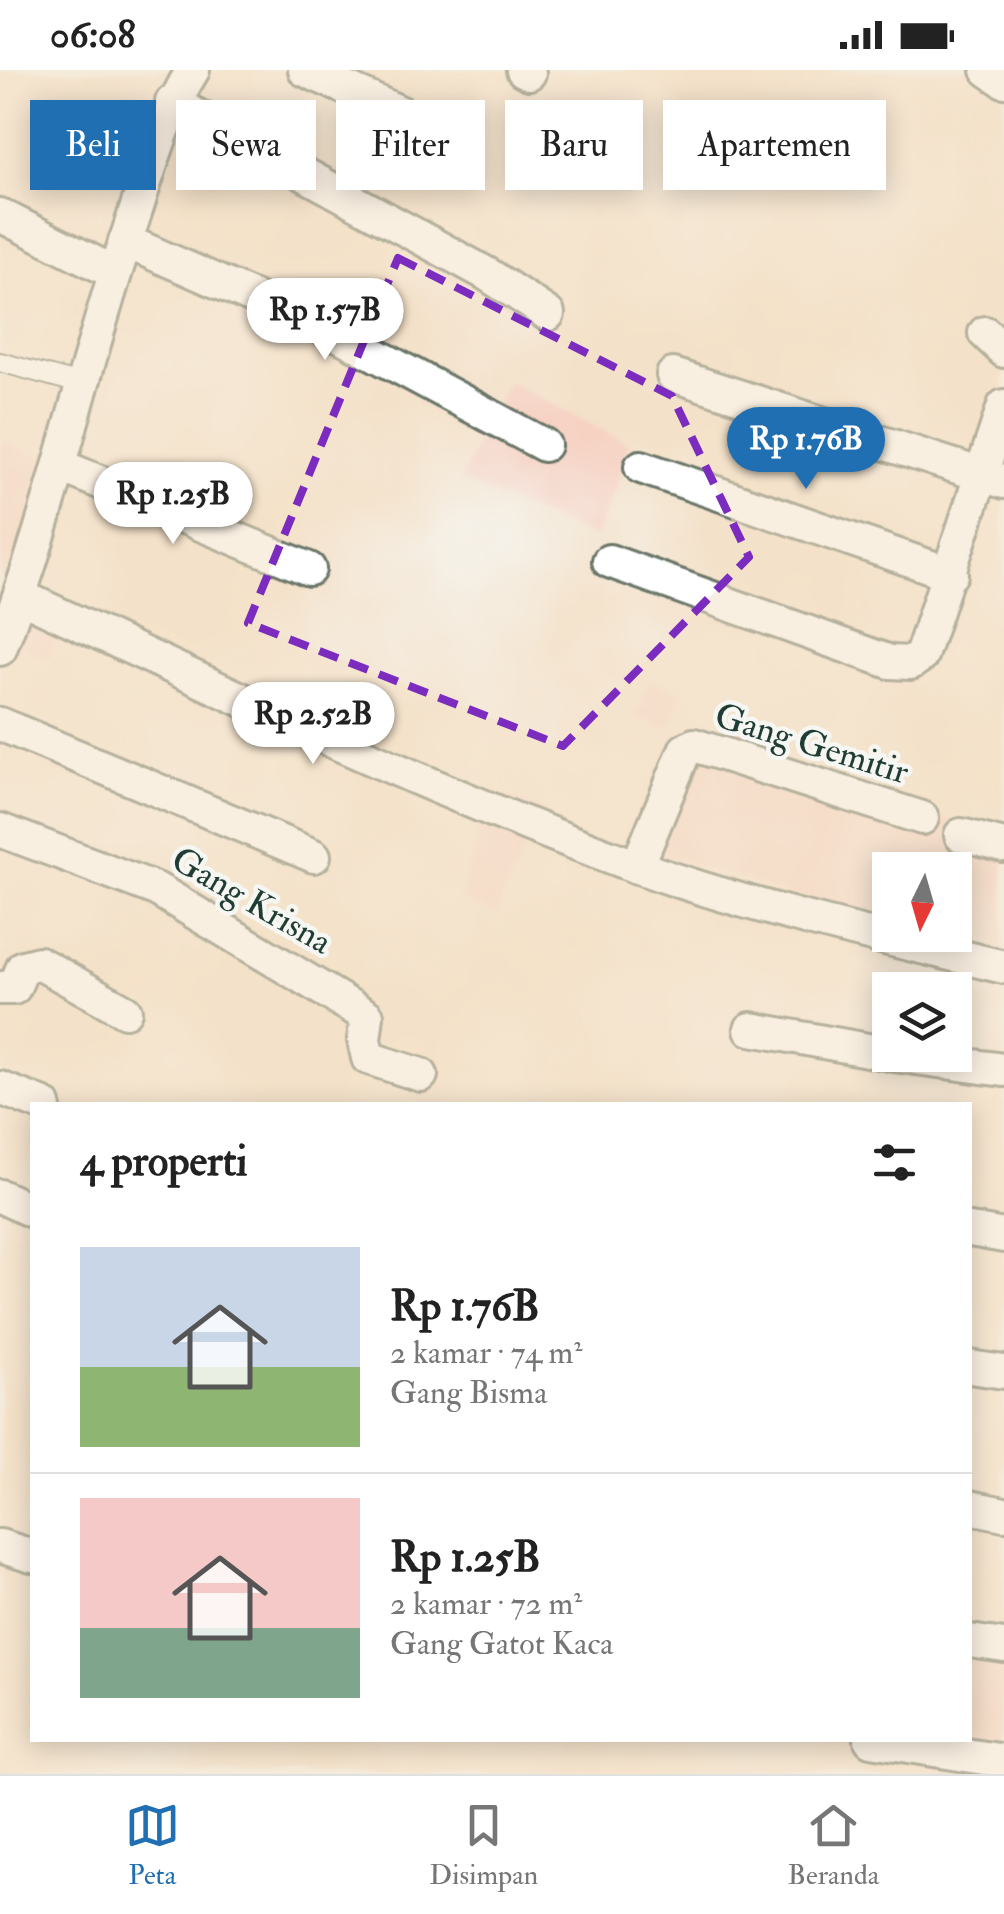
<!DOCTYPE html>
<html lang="id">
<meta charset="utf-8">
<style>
body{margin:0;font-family:"IM FELL Double Pica",serif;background:#f6f6f6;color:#222;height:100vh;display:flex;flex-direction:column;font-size:38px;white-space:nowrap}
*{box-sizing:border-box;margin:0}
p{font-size:32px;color:#767676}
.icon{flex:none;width:55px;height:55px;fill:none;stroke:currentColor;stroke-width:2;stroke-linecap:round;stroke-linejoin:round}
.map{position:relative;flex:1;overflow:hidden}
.drawer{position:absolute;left:30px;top:1032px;width:942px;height:640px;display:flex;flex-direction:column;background:#fff;border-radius:0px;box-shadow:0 5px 25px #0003}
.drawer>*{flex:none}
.guide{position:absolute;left:30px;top:30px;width:945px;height:90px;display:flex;gap:20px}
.needle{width:65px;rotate:185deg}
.fabs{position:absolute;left:872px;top:782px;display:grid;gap:20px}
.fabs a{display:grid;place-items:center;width:100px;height:100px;border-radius:0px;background:#fff;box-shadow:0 5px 25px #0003;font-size:50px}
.price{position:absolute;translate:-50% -85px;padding:0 22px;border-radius:35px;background:#fff;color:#222;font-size:32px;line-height:65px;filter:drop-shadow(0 2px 5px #0008)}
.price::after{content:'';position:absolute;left:50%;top:60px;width:30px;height:22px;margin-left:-15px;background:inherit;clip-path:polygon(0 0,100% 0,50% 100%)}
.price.on{background:#1f6fb2;color:#fff}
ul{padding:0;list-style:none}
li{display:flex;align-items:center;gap:30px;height:250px;padding:0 50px}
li+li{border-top:2px solid #e0e0e0}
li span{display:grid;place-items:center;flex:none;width:280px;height:200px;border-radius:0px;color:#555}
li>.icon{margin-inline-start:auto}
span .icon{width:120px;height:120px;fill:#fffc;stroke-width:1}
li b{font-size:42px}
h2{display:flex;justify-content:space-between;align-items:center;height:120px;padding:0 50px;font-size:42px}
.chip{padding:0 35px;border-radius:0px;background:#fff;box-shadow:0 5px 25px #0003;font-size:35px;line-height:90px}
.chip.on{background:#1f6fb2;color:#fff}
.status{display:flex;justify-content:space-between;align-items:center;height:70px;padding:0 50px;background:#fff;direction:ltr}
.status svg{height:28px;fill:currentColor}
.menu{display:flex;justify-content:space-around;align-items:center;height:140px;border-top:2px solid #e0e0e0;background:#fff;font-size:28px;color:#767676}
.menu a{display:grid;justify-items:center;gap:5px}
.menu .on{color:#1f6fb2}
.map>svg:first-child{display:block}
.built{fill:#f6d2c3}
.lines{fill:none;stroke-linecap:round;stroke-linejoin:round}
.lane-casing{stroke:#6a7668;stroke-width:22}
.street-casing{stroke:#6a7668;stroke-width:38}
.lane{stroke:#fff;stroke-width:18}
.street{stroke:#fff;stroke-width:32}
.marked{fill:none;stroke:#7b2cbf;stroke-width:8;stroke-dasharray:20 12;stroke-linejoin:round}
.labels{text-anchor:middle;stroke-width:9;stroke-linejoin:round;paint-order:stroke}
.street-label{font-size:35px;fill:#1f3d34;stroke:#f6f6f2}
</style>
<div class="status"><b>06:08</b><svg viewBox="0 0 49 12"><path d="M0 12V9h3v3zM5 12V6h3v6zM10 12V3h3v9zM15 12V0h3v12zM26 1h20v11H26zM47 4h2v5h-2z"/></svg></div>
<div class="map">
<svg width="1004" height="1704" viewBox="0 0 1004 1704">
<rect width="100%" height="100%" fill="#f6f6f2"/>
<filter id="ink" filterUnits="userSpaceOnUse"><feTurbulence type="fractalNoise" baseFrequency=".01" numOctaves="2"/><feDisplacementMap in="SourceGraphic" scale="20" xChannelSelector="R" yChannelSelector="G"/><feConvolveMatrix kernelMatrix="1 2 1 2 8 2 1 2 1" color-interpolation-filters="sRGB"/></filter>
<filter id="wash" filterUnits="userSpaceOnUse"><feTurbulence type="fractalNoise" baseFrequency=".0048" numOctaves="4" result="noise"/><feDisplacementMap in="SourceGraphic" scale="40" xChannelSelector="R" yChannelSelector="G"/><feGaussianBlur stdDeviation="2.25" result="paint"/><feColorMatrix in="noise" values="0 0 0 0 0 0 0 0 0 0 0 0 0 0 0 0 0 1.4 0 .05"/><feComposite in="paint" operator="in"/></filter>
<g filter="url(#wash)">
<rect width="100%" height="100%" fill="#f4e1c9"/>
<!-- built -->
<path class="built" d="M 507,311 L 631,375 L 596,468 L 460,411 Z
M 0,370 L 53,392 L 34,512 L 60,561 L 48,588 L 7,571 L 0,573 Z
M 650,610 L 682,622 L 668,659 L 636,647 Z
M 678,662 L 1004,767 L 1004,891 L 918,865 L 955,865 L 955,800 L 890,800 L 890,857 L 639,776 Z
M 490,722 L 541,739 L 496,845 L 460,829 Z
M 970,1565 L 1004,1573 L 1004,1699 L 970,1670 Z"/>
</g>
<g filter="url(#ink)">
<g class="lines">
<!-- lane casing -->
<g class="lane-casing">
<path id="lane" d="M 0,292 L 80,314"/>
</g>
<!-- street casing -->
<g class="street-casing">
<path id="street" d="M 305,0 L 446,63
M 523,0 L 529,3
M 988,0 L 1004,11
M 172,32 L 487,204 L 548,244
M 0,145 L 113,202
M 125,171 L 335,263 L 544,375
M 985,263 L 1004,281
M 673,305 L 1004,412
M 61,396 L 309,499
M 641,397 L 951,504
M 609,491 L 890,592 L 911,593 L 921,586 L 1004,336
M 20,526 C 224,621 427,720 638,797 C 758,840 881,867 1004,897
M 0,579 C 53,440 83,295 131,155 C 149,102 163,47 193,0
M 0,654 L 314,786
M 0,760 L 156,819 L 367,946 L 364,970 L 368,988 L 421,1005
M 961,765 L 1004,776
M 637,797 L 685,680 L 694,675 L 922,748
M 0,918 L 14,918 L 23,897 L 39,893 L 125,941
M 751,959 L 890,984
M 894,985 L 1004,1000
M 0,1018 L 44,1035
M 0,1126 L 32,1141
M 970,1160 L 1004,1166
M 970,1297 L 1004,1302
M 970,1437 L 1004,1444
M 0,1476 L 32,1486
M 970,1571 L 1004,1576
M 871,1670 L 1004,1691"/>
</g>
<!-- lane -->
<use href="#lane" class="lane"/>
<!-- street -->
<use href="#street" class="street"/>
</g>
</g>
<!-- marked area -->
<path d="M0 0H1004V1704H0ZM 398,188 L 672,326 L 749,487 L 563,676 L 248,553 Z" fill="#f4e1c9" fill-opacity=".55" fill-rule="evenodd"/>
<path class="marked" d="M 398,188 L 672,326 L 749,487 L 563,676 L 248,553 Z"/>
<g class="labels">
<!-- street labels -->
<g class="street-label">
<text transform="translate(812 673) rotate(17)" y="12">Gang Gemitir</text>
<text transform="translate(252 830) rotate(30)" y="12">Gang Krisna</text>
</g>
</g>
</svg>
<div class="fabs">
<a><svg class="needle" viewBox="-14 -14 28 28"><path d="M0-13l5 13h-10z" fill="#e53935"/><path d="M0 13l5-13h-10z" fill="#767676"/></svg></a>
<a><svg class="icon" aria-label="layers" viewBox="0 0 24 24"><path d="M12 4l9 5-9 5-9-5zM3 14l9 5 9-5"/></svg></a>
</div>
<b class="price" style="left:325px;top:293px">Rp 1.57B</b>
<b class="price on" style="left:806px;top:422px">Rp 1.76B</b>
<b class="price" style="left:173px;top:477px">Rp 1.25B</b>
<b class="price" style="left:313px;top:697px">Rp 2.52B</b>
<div class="guide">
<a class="chip on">Beli</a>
<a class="chip">Sewa</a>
<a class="chip">Filter</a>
<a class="chip">Baru</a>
<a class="chip">Apartemen</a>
</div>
<section class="drawer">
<h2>4 properti<svg class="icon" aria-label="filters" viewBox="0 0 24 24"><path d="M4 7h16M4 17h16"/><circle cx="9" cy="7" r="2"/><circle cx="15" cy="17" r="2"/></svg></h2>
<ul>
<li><span style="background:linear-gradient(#c9d6e8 60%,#8fb573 0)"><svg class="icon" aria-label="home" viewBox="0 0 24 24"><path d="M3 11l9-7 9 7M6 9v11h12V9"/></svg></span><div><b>Rp 1.76B</b><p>2 kamar · 74 m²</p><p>Gang Bisma</p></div></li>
<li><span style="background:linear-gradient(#f6c9c9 65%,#7fa58c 0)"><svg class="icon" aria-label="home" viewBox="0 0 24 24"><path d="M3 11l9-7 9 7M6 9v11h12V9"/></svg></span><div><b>Rp 1.25B</b><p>2 kamar · 72 m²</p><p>Gang Gatot Kaca</p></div></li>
</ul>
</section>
</div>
<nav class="menu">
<a class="on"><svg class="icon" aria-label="map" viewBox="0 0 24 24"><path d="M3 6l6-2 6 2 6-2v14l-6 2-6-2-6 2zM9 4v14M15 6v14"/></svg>Peta</a>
<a><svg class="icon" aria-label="saved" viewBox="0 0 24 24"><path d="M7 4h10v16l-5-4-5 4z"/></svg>Disimpan</a>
<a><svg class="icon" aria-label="home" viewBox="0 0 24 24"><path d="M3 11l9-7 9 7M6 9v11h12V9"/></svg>Beranda</a>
</nav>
